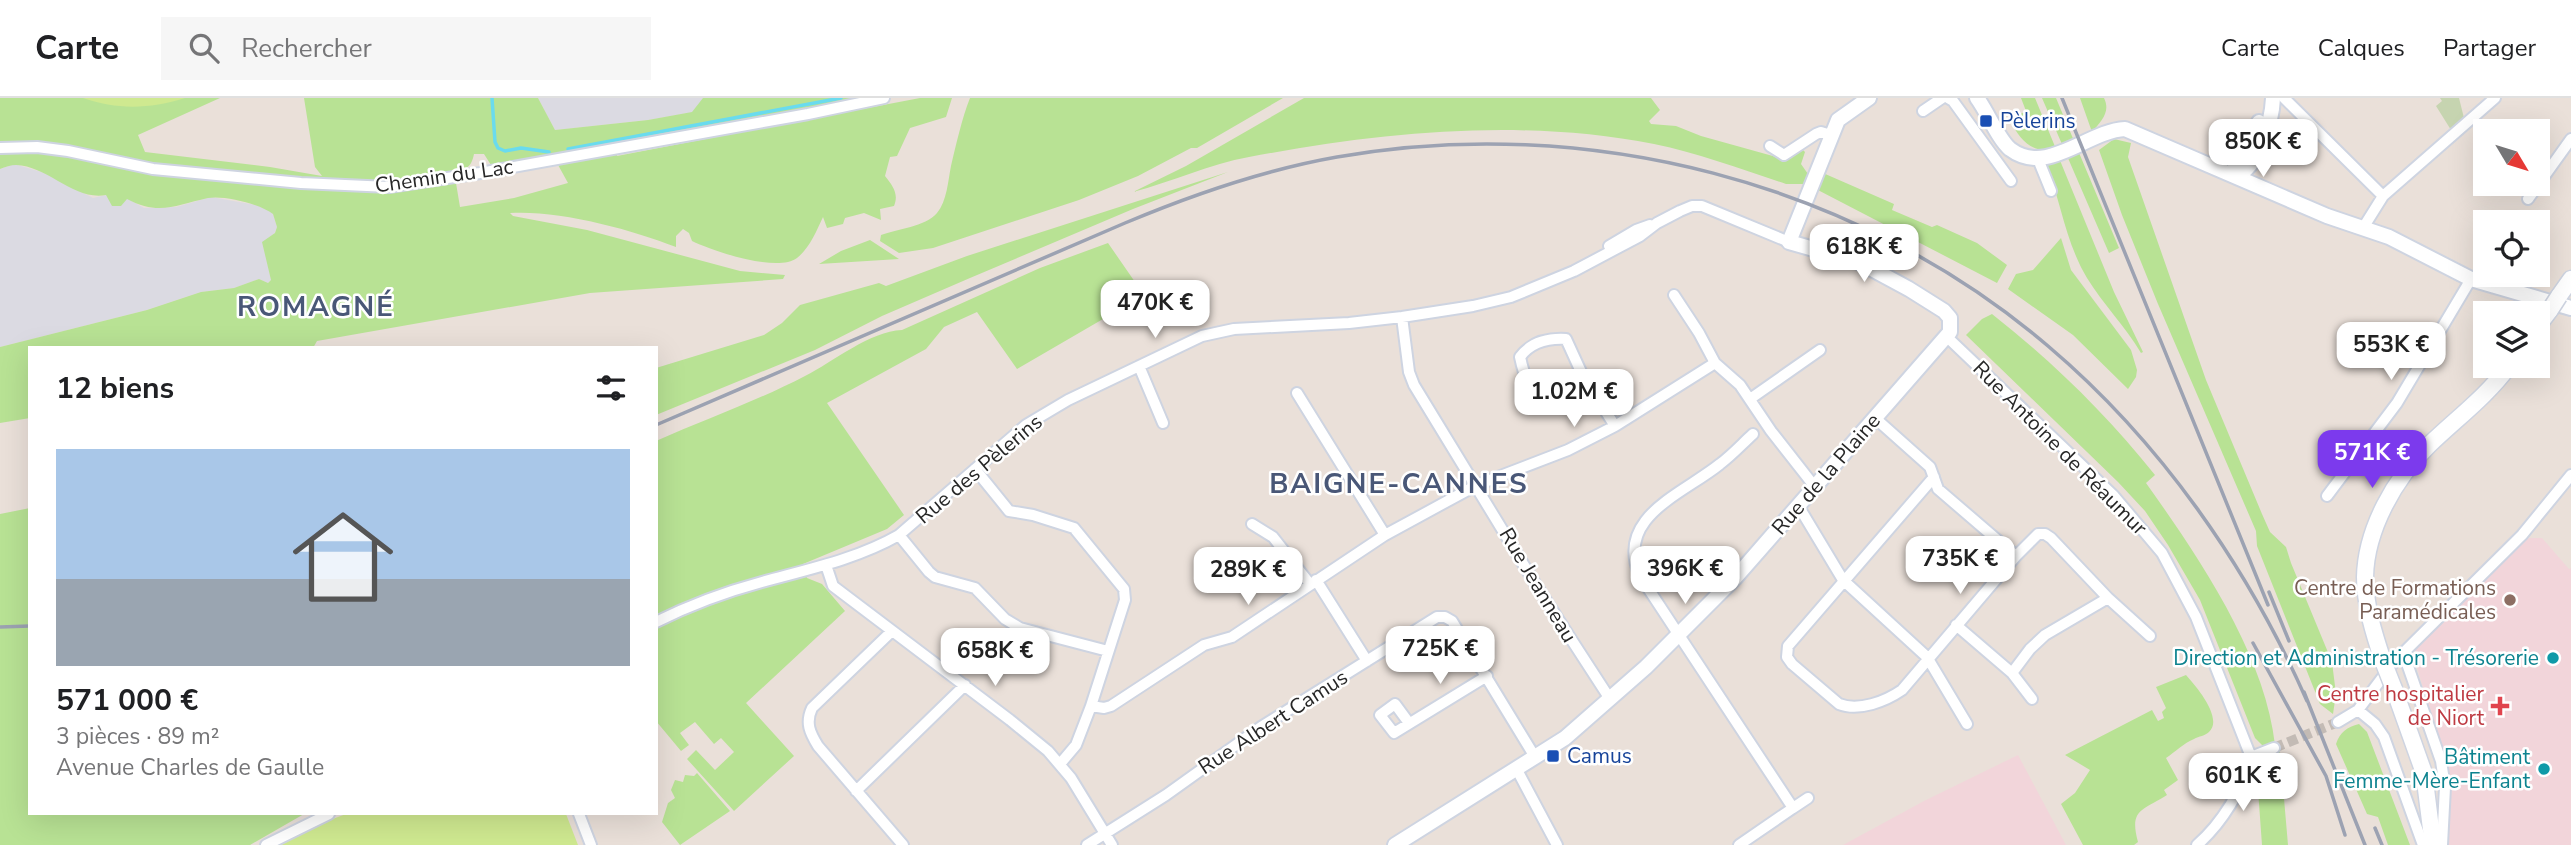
<!DOCTYPE html>
<html lang="fr">
<meta charset="utf-8">
<style>
body{margin:0;font-family:"Nunito Sans",sans-serif;background:#f6f6f6;color:#202124;height:100vh;display:flex;flex-direction:column;font-size:26px;white-space:nowrap}
*{box-sizing:border-box;margin:0}
p{font-size:23px;color:#757577}
.icon{flex:none;width:38px;height:38px;fill:none;stroke:currentColor;stroke-width:2;stroke-linecap:round;stroke-linejoin:round}
.map{position:relative;flex:1;overflow:hidden}
.side{position:absolute;left:28px;top:248px;width:630px;height:469px;display:flex;flex-direction:column;background:#fff;border-radius:0px;box-shadow:0 7px 28px #0002}
.side>*{flex:none}
.needle{width:46px;rotate:128deg}
.buttons{position:absolute;left:2473px;top:21px;display:grid;gap:14px}
.buttons a{display:grid;place-items:center;width:77px;height:77px;border-radius:0px;background:#fff;box-shadow:0 7px 28px #0002;font-size:35px}
.price{position:absolute;translate:-50% -60px;padding:0 16px;border-radius:14px;background:#fff;color:#222;font-size:23px;line-height:46px;filter:drop-shadow(0 2px 4px #0008)}
.price::after{content:'';position:absolute;left:50%;top:42px;width:21px;height:16px;margin-left:-10px;background:inherit;clip-path:polygon(0 0,100% 0,50% 100%)}
.price.on{background:#7c3aed;color:#fff}
ul{padding:0;list-style:none}
li{display:grid;align-content:center;gap:14px;height:371px;padding:0 28px}
li+li{border-top:2px solid #e0e0e0}
li span{display:grid;place-items:center;height:217px;border-radius:0px;color:#555}
li>.icon{margin-inline-start:auto}
span .icon{width:126px;height:126px;fill:#fffc;stroke-width:1}
li b{font-size:30px}
h2{display:flex;justify-content:space-between;align-items:center;height:84px;padding:0 28px;font-size:30px}
header{display:flex;align-items:center;gap:42px;box-sizing:border-box;height:98px;padding:0 35px;background:#fff;border-bottom:2px solid #e0e0e0}
header strong{font-size:33px}
nav{display:flex;gap:38px;margin-inline-start:auto;font-size:24px}
.search{width:490px;height:63px;background:#f6f6f6;display:flex;align-items:center;gap:18px;box-sizing:border-box;padding:0 24px;border-radius:0px;color:#757577;font-size:26px}
.map>svg:first-child{display:block}
.industrial{fill:#dbdae2}
.medical{fill:#f2d5da}
.green{fill:#b8e294;fill-rule:evenodd}
.cemetery{fill:#c6d4b0}
.pitch{fill:#cfe990}
.lines{fill:none;stroke-linecap:round;stroke-linejoin:round}
.stream{stroke:#6adbee;stroke-width:3.5}
.minor-tunnel{stroke:#c3bbb5;stroke-width:10;stroke-dasharray:10 5;stroke-linecap:butt}
.minor-casing{stroke:#ced4e1;stroke-width:14}
.tertiary-casing{stroke:#ced4e1;stroke-width:18}
.secondary-casing{stroke:#ced4e1;stroke-width:19}
.minor{stroke:#fff;stroke-width:10}
.tertiary{stroke:#fff;stroke-width:14}
.secondary{stroke:#fff;stroke-width:16}
.rail{stroke:#9ca2b2;stroke-width:3.5}
.secondary-bridge-casing{stroke:#ced4e1;stroke-width:19;stroke-linecap:butt}
.secondary-bridge{stroke:#fff;stroke-width:16}
.transit-dot{fill:#1a4fb4;stroke:#fff;stroke-width:2.5}
.education-dot{fill:#8d6e63;stroke:#fff;stroke-width:2.5}
.culture-dot{fill:#0f9aa8;stroke:#fff;stroke-width:2.5}
.health-dot{fill:#e0444e;stroke:#fff;stroke-width:2.5}
.labels{text-anchor:middle;stroke-width:5;stroke-linejoin:round;paint-order:stroke}
.transit-label{font-size:21px;fill:#164399;stroke:#fff;text-anchor:start}
.street-label{font-size:21px;fill:#272727;stroke:#fff}
.education-label{font-size:21px;fill:#785e54;stroke:#fff;text-anchor:end}
.culture-label{font-size:21px;fill:#0d838f;stroke:#fff;text-anchor:end}
.health-label{font-size:21px;fill:#be3a42;stroke:#fff;text-anchor:end}
.district-label{font-size:28px;font-weight:bold;letter-spacing:2px;fill:#495777;stroke:#fff}
</style>
<header>
<strong>Carte</strong>
<div class="search"><svg class="icon" aria-label="search" viewBox="0 0 24 24"><circle cx="10" cy="10" r="6"/><path d="M15 15l6 6"/></svg>Rechercher</div>
<nav><a>Carte</a><a>Calques</a><a>Partager</a></nav>
</header>
<div class="map">
<svg width="2571" height="747" viewBox="0 0 2571 747">
<rect width="100%" height="100%" fill="#eae0d9"/>
<!-- industrial -->
<path class="industrial" d="M 538,0 L 774,0 L 648,22 L 555,32 Z
M 14,66 L 45,75 L 93,100 L 106,97 L 127,100 L 144,110 L 176,109 L 211,99 L 256,107 L 268,112 L 273,116 L 277,129 L 275,135 L 263,144 L 271,182 L 268,185 L 259,181 L 234,190 L 201,194 L 147,212 L 0,249 L 0,71 Z"/>
<!-- medical -->
<path class="medical" d="M 2525,440 L 2542,440 L 2569,471 L 2571,470 L 2571,747 L 2446,747 L 2450,703 L 2449,680 L 2417,569 L 2415,549 Z
M 2018,657 L 2066,747 L 1843,747 L 1924,703 Z"/>
<!-- green -->
<path class="green" d="M 0,0 L 220,0 L 138,37 L 145,54 L 270,69 L 322,78 L 315,69 L 304,0 L 538,0 L 555,32 L 648,22 L 692,14 L 703,0 L 862,0 L 619,45 L 617,58 L 920,0 L 952,0 L 946,19 L 910,30 L 897,58 L 890,59 L 885,78 C 893,88 899,96 894,108 L 880,111 L 881,122 L 864,115 L 845,120 L 843,126 L 827,130 L 823,119 C 817,132 809,151 797,160 C 777,175 713,153 692,143 L 689,135 L 683,131 L 676,138 L 676,149 C 630,131 559,112 510,115 L 513,118 L 587,132 L 740,173 L 785,177 L 783,181 L 590,195 L 317,243 L 313,250 L 30,250 L 30,320 L 0,325 L 0,249 L 147,212 L 201,194 L 234,190 L 259,181 L 268,185 L 271,182 L 262,144 L 275,135 L 277,129 L 273,116 C 260,106 224,97 208,100 C 176,107 159,118 127,101 L 121,108 L 112,108 L 106,97 C 74,103 48,68 16,67 C 11,67 5,69 0,71 ZM 474,56 L 484,56 L 491,67 L 552,56 L 568,85 L 514,100 L 460,109 L 454,73 C 467,71 471,70 474,56 Z
M 970,0 L 1283,0 L 1197,50 L 1191,50 L 1138,78 L 1079,102 L 933,150 L 899,155 L 880,143 L 881,137 C 897,131 925,129 937,115 C 947,103 948,83 951,68 C 956,47 962,20 970,0 Z
M 1304,0 L 1651,0 L 1660,12 L 1649,23 L 1651,26 L 1676,28 L 1701,38 L 1784,61 L 1803,52 L 1805,54 L 1801,66 L 1808,76 L 1804,86 L 1786,86 C 1743,72 1699,55 1654,46 C 1521,20 1381,34 1249,59 C 1210,66 1171,84 1133,94 L 1186,68 Z
M 2021,0 L 2035,0 L 2056,51 C 2031,56 2020,42 2010,22 L 2026,13 Z
M 2042,0 L 2056,0 L 2119,150 L 2109,155 Z
M 2080,0 L 2104,0 C 2111,14 2101,23 2092,34 Z
M 2114,41 L 2131,45 L 2128,59 L 2206,282 L 2262,416 L 2270,434 L 2286,449 L 2291,465 L 2332,564 L 2336,596 L 2333,616 L 2320,606 L 2257,448 L 2256,433 L 2158,206 L 2122,117 L 2099,52 Z
M 2059,60 L 2114,194 L 2143,254 L 2141,255 C 2125,228 2103,206 2087,180 C 2066,145 2061,105 2047,68 Z
M 1228,74 L 1133,111 L 970,180 L 882,218 L 815,252 L 656,317 L 656,270 L 764,237 L 782,225 L 800,207 L 879,185 L 886,188 L 967,158 Z
M 1823,75 L 1894,106 L 1892,112 L 1932,129 L 1937,127 L 1977,145 L 2007,167 L 1997,185 L 1814,90 Z
M 2061,140 L 2071,172 L 2131,252 L 2137,272 L 2136,279 L 2128,291 L 2073,237 L 2008,191 L 2016,176 L 2033,172 Z
M 870,142 L 899,161 L 819,166 L 841,153 Z
M 1108,145 L 1135,184 L 1128,192 L 1134,203 L 1017,271 L 977,214 L 944,229 L 926,251 L 827,305 L 904,417 L 887,431 L 803,466 L 807,480 L 822,486 L 845,513 L 746,605 L 794,658 L 734,713 L 687,661 L 696,652 L 715,672 L 734,654 L 721,640 L 714,646 L 695,624 L 680,635 L 689,647 L 681,653 L 656,623 L 656,343 C 706,321 757,303 805,278 C 833,264 870,233 902,232 L 1040,170 Z
M 1992,216 C 2053,264 2107,317 2155,377 L 2146,385 C 2198,458 2265,556 2275,647 L 2263,648 L 2255,640 L 2200,502 L 2168,447 L 2145,413 L 2118,384 L 1966,237 L 1982,221 Z
M 30,410 L 30,716 L 304,716 L 250,747 L 0,747 L 0,416 Z
M 2186,577 C 2195,587 2224,620 2209,634 C 2205,638 2199,638 2194,641 C 2184,645 2175,654 2166,660 L 2178,682 L 2164,692 L 2167,697 C 2142,713 2129,711 2138,744 L 2134,747 L 2083,747 L 2061,706 L 2075,695 L 2090,672 L 2065,657 L 2152,612 L 2158,623 L 2164,620 L 2162,614 L 2166,610 L 2156,589 Z
M 2359,626 L 2367,634 L 2410,747 L 2388,747 L 2378,719 L 2367,716 L 2336,646 C 2340,634 2347,629 2359,626 Z
M 2280,654 L 2288,747 L 2262,747 L 2257,678 L 2273,658 Z
M 697,675 L 730,713 L 680,747 L 662,724 L 668,705 L 675,700 L 671,692 L 675,682 L 683,684 L 685,677 L 694,678 Z"/>
<!-- cemetery -->
<path class="cemetery" d="M 2440,0 L 2459,0 L 2464,20 L 2451,32 L 2436,8 L 2442,3 Z"/>
<!-- pitch -->
<path class="pitch" d="M 83,0 L 185,0 C 150,11 117,12 83,0 Z
M 346,716 L 566,716 L 578,747 L 281,747 L 306,731 Z"/>
<g class="lines">
<!-- stream -->
<path class="stream" d="M 492,0 L 495,44 L 498,50 L 505,53 L 521,50 L 549,54
M 568,51 L 841,0"/>
<!-- minor-tunnel -->
<path class="minor-tunnel" d="M 2274,650 L 2338,624"/>
<!-- minor casing -->
<g class="minor-casing">
<path id="minor" d="M 1948,0 L 1953,3 L 2011,83
M 2284,0 L 2383,98
M 1923,13 L 1942,0
M 1770,48 L 1784,57 L 1816,36 L 1821,34 L 1831,37
M 0,50 L 37,49 L 68,53 L 153,71 L 301,85 L 389,89 L 480,75 L 808,16 L 884,0
M 2040,60 L 2040,66 L 2051,93
M 2528,101 L 2571,41
M 2363,130 L 2383,98 L 2495,0
M 1609,148 L 1636,132 L 1650,127
M 1402,219 L 1409,274 L 1414,287 L 1536,487 L 1610,601
M 1946,238 L 2113,397 L 2162,455 L 2196,519 L 2251,659
M 1715,265 L 1740,287 L 1771,333 L 1815,389
M 1139,268 L 1163,325
M 1582,276 L 1547,295 C 1527,289 1524,278 1520,259 C 1531,244 1548,240 1566,241 L 1582,276 L 1615,328
M 1297,295 L 1385,437
M 1750,301 L 1820,252
M 1875,320 L 1930,369 L 1938,391 L 2016,458 L 2038,436 L 2045,436 L 2051,440 L 2108,500 L 2150,538
M 975,371 L 1009,413 L 1033,417 L 1074,430 L 1124,491 L 1125,502 L 1091,608
M 1934,379 L 1788,548 L 1787,559 L 1792,566 L 1839,606 C 1859,614 1886,603 1902,592 L 2016,458
M 2327,398 L 2397,305 L 2471,181
M 1799,409 L 1843,482 L 1927,559 L 1967,626
M 1252,426 L 1273,439 L 1310,486
M 899,437 L 929,474 L 935,479 L 975,490 L 1005,521 L 1020,530 L 1108,553
M 826,467 L 833,488 L 1010,622 L 1048,653 L 1071,680 L 1112,747
M 1316,482 L 1367,563
M 656,524 C 690,507 725,494 762,484 C 809,471 857,461 899,437 L 1026,327 L 1068,302 L 1202,238 L 1234,231 L 1349,225 L 1402,219 L 1473,208 L 1511,199 L 1574,173 L 1640,138 L 1657,125 L 1680,113 L 1692,108 L 1702,108 L 1789,144
M 1956,527 L 2012,575 L 2030,551 L 2045,537 L 2108,500
M 892,533 L 812,610 C 805,625 810,635 818,648 L 903,747
M 2403,554 L 2441,663 L 2445,689 L 2442,747
M 2012,575 L 2032,601
M 2358,612 L 2375,626 L 2384,639 L 2423,747
M 2338,624 L 2358,612 L 2394,564 L 2522,437 L 2571,377
M 1409,625 L 1395,606 L 1380,617 L 1394,635 L 1487,578
M 2251,659 L 2274,650
M 1060,666 L 1076,647 L 1091,608 L 1104,610 L 1111,608 L 1204,547 L 1232,539 L 1385,437 L 1477,387 L 1568,352 L 1615,328 L 1715,265 L 1699,235 L 1674,197
M 1516,670 L 1557,747
M 856,693 L 965,587
M 1793,710 L 1808,700
M 579,716 L 591,747
M 266,747 L 329,716
M 1087,747 L 1166,697 L 1261,629 L 1437,519 L 1445,519 L 1452,523 L 1535,659
M 1739,747 L 1793,710 L 1640,478 C 1614,419 1683,396 1720,366 C 1732,357 1742,346 1753,336
M 2197,747 C 2222,725 2243,691 2251,659"/>
</g>
<!-- tertiary casing -->
<g class="tertiary-casing">
<path id="tertiary" d="M 1977,0 C 1987,13 1998,41 2010,51 C 2047,79 2087,33 2125,31 L 2327,118 L 2389,139 L 2471,181 L 2571,210
M 2231,76 L 2246,52 L 2259,24
M 2236,78 C 2259,69 2272,23 2273,0
M 1395,747 L 1565,640 L 1646,569 L 1735,480 L 1950,234 L 1950,220 L 1944,213 L 1909,191 L 1859,164 L 1789,144 L 1838,22 L 1869,0"/>
</g>
<!-- secondary casing -->
<g class="secondary-casing">
<path id="secondary" d="M 2559,198 L 2571,181
M 2538,228 L 2550,212
M 2383,563 C 2374,536 2365,508 2365,479 C 2366,431 2395,380 2429,347 C 2456,321 2487,298 2509,268
M 2394,591 L 2424,675 L 2433,747"/>
</g>
<!-- minor -->
<use href="#minor" class="minor"/>
<!-- tertiary -->
<use href="#tertiary" class="tertiary"/>
<!-- secondary -->
<use href="#secondary" class="secondary"/>
<!-- rail -->
<path class="rail" d="M 2062,0 L 2268,507
M 656,327 L 1125,125 C 1194,96 1263,72 1337,59 C 1585,15 1855,83 2048,248 C 2160,343 2248,469 2307,603
M 2269,494 L 2289,543
M 0,529 L 30,528
M 2253,545 L 2326,678 L 2345,737
M 2304,594 L 2365,747
M 2375,730 L 2382,747"/>
<!-- secondary-bridge casing -->
<g class="secondary-bridge-casing">
<path id="secondary-bridge" d="M 2550,212 L 2559,198
M 2383,563 L 2394,591"/>
</g>
<!-- secondary-bridge -->
<use href="#secondary-bridge" class="secondary-bridge"/>
</g>
<!-- markers -->
<g class="transit-dot">
<rect x="1979" y="16" width="14" height="14" rx="3.5"/>
<rect x="1546" y="651" width="14" height="14" rx="3.5"/>
</g>
<circle class="education-dot" cx="2510" cy="502" r="7"/>
<g class="culture-dot">
<circle cx="2553" cy="560" r="7"/>
<circle cx="2544" cy="671" r="7"/>
</g>
<path class="health-dot" d="M2496.5 597.5h7v7h7v7h-7v7h-7v-7h-7v-7h7z"/>
<g class="labels">
<!-- transit labels -->
<g class="transit-label">
<text x="2000" y="30">Pèlerins</text>
<text x="1567" y="665">Camus</text>
</g>
<!-- street labels -->
<g class="street-label">
<text transform="translate(444 78) rotate(-8)" y="7">Chemin du Lac</text>
<text transform="translate(2060 350) rotate(45)" y="7">Rue Antoine de Réaumur</text>
<text transform="translate(979 371) rotate(-40)" y="7">Rue des Pèlerins</text>
<text transform="translate(1826 376) rotate(-49)" y="7">Rue de la Plaine</text>
<text transform="translate(1538 487) rotate(59)" y="7">Rue Jeanneau</text>
<text transform="translate(1273 624) rotate(-33)" y="7">Rue Albert Camus</text>
</g>
<!-- education labels -->
<g class="education-label">
<text x="2496" y="497">Centre de Formations<tspan x="2496" dy="24">Paramédicales</tspan></text>
</g>
<!-- culture labels -->
<g class="culture-label">
<text x="2539" y="567">Direction et Administration - Trésorerie</text>
<text x="2530" y="666">Bâtiment<tspan x="2530" dy="24">Femme-Mère-Enfant</tspan></text>
</g>
<!-- health labels -->
<g class="health-label">
<text x="2484" y="603">Centre hospitalier<tspan x="2484" dy="24">de Niort</tspan></text>
</g>
<!-- district labels -->
<g class="district-label">
<text x="316" y="218">ROMAGNÉ</text>
<text x="1399" y="395">BAIGNE-CANNES</text>
</g>
</g>
</svg>
<div class="buttons">
<a><svg class="needle" viewBox="-14 -14 28 28"><path d="M0-13l5 13h-10z" fill="#e53935"/><path d="M0 13l5-13h-10z" fill="#757577"/></svg></a>
<a><svg class="icon" aria-label="locate" viewBox="0 0 24 24"><circle cx="12" cy="12" r="6"/><path d="M12 2v4M12 18v4M2 12h4M18 12h4"/></svg></a>
<a><svg class="icon" aria-label="layers" viewBox="0 0 24 24"><path d="M12 4l9 5-9 5-9-5zM3 14l9 5 9-5"/></svg></a>
</div>
<b class="price" style="left:2263px;top:81px">850K €</b>
<b class="price" style="left:1864px;top:186px">618K €</b>
<b class="price" style="left:1155px;top:242px">470K €</b>
<b class="price" style="left:2391px;top:284px">553K €</b>
<b class="price" style="left:1574px;top:331px">1.02M €</b>
<b class="price on" style="left:2372px;top:392px">571K €</b>
<b class="price" style="left:1960px;top:498px">735K €</b>
<b class="price" style="left:1685px;top:508px">396K €</b>
<b class="price" style="left:1248px;top:509px">289K €</b>
<b class="price" style="left:1440px;top:588px">725K €</b>
<b class="price" style="left:995px;top:590px">658K €</b>
<b class="price" style="left:2243px;top:715px">601K €</b>
<section class="side">
<h2>12 biens<svg class="icon" aria-label="filters" viewBox="0 0 24 24"><path d="M4 7h16M4 17h16"/><circle cx="9" cy="7" r="2"/><circle cx="15" cy="17" r="2"/></svg></h2>
<ul>
<li><span style="background:linear-gradient(#a9c7e8 60%,#9aa5b1 0)"><svg class="icon" aria-label="home" viewBox="0 0 24 24"><path d="M3 11l9-7 9 7M6 9v11h12V9"/></svg></span><div><b>571 000 €</b><p>3 pièces · 89 m²</p><p>Avenue Charles de Gaulle</p></div></li>
</ul>
</section>
</div>
